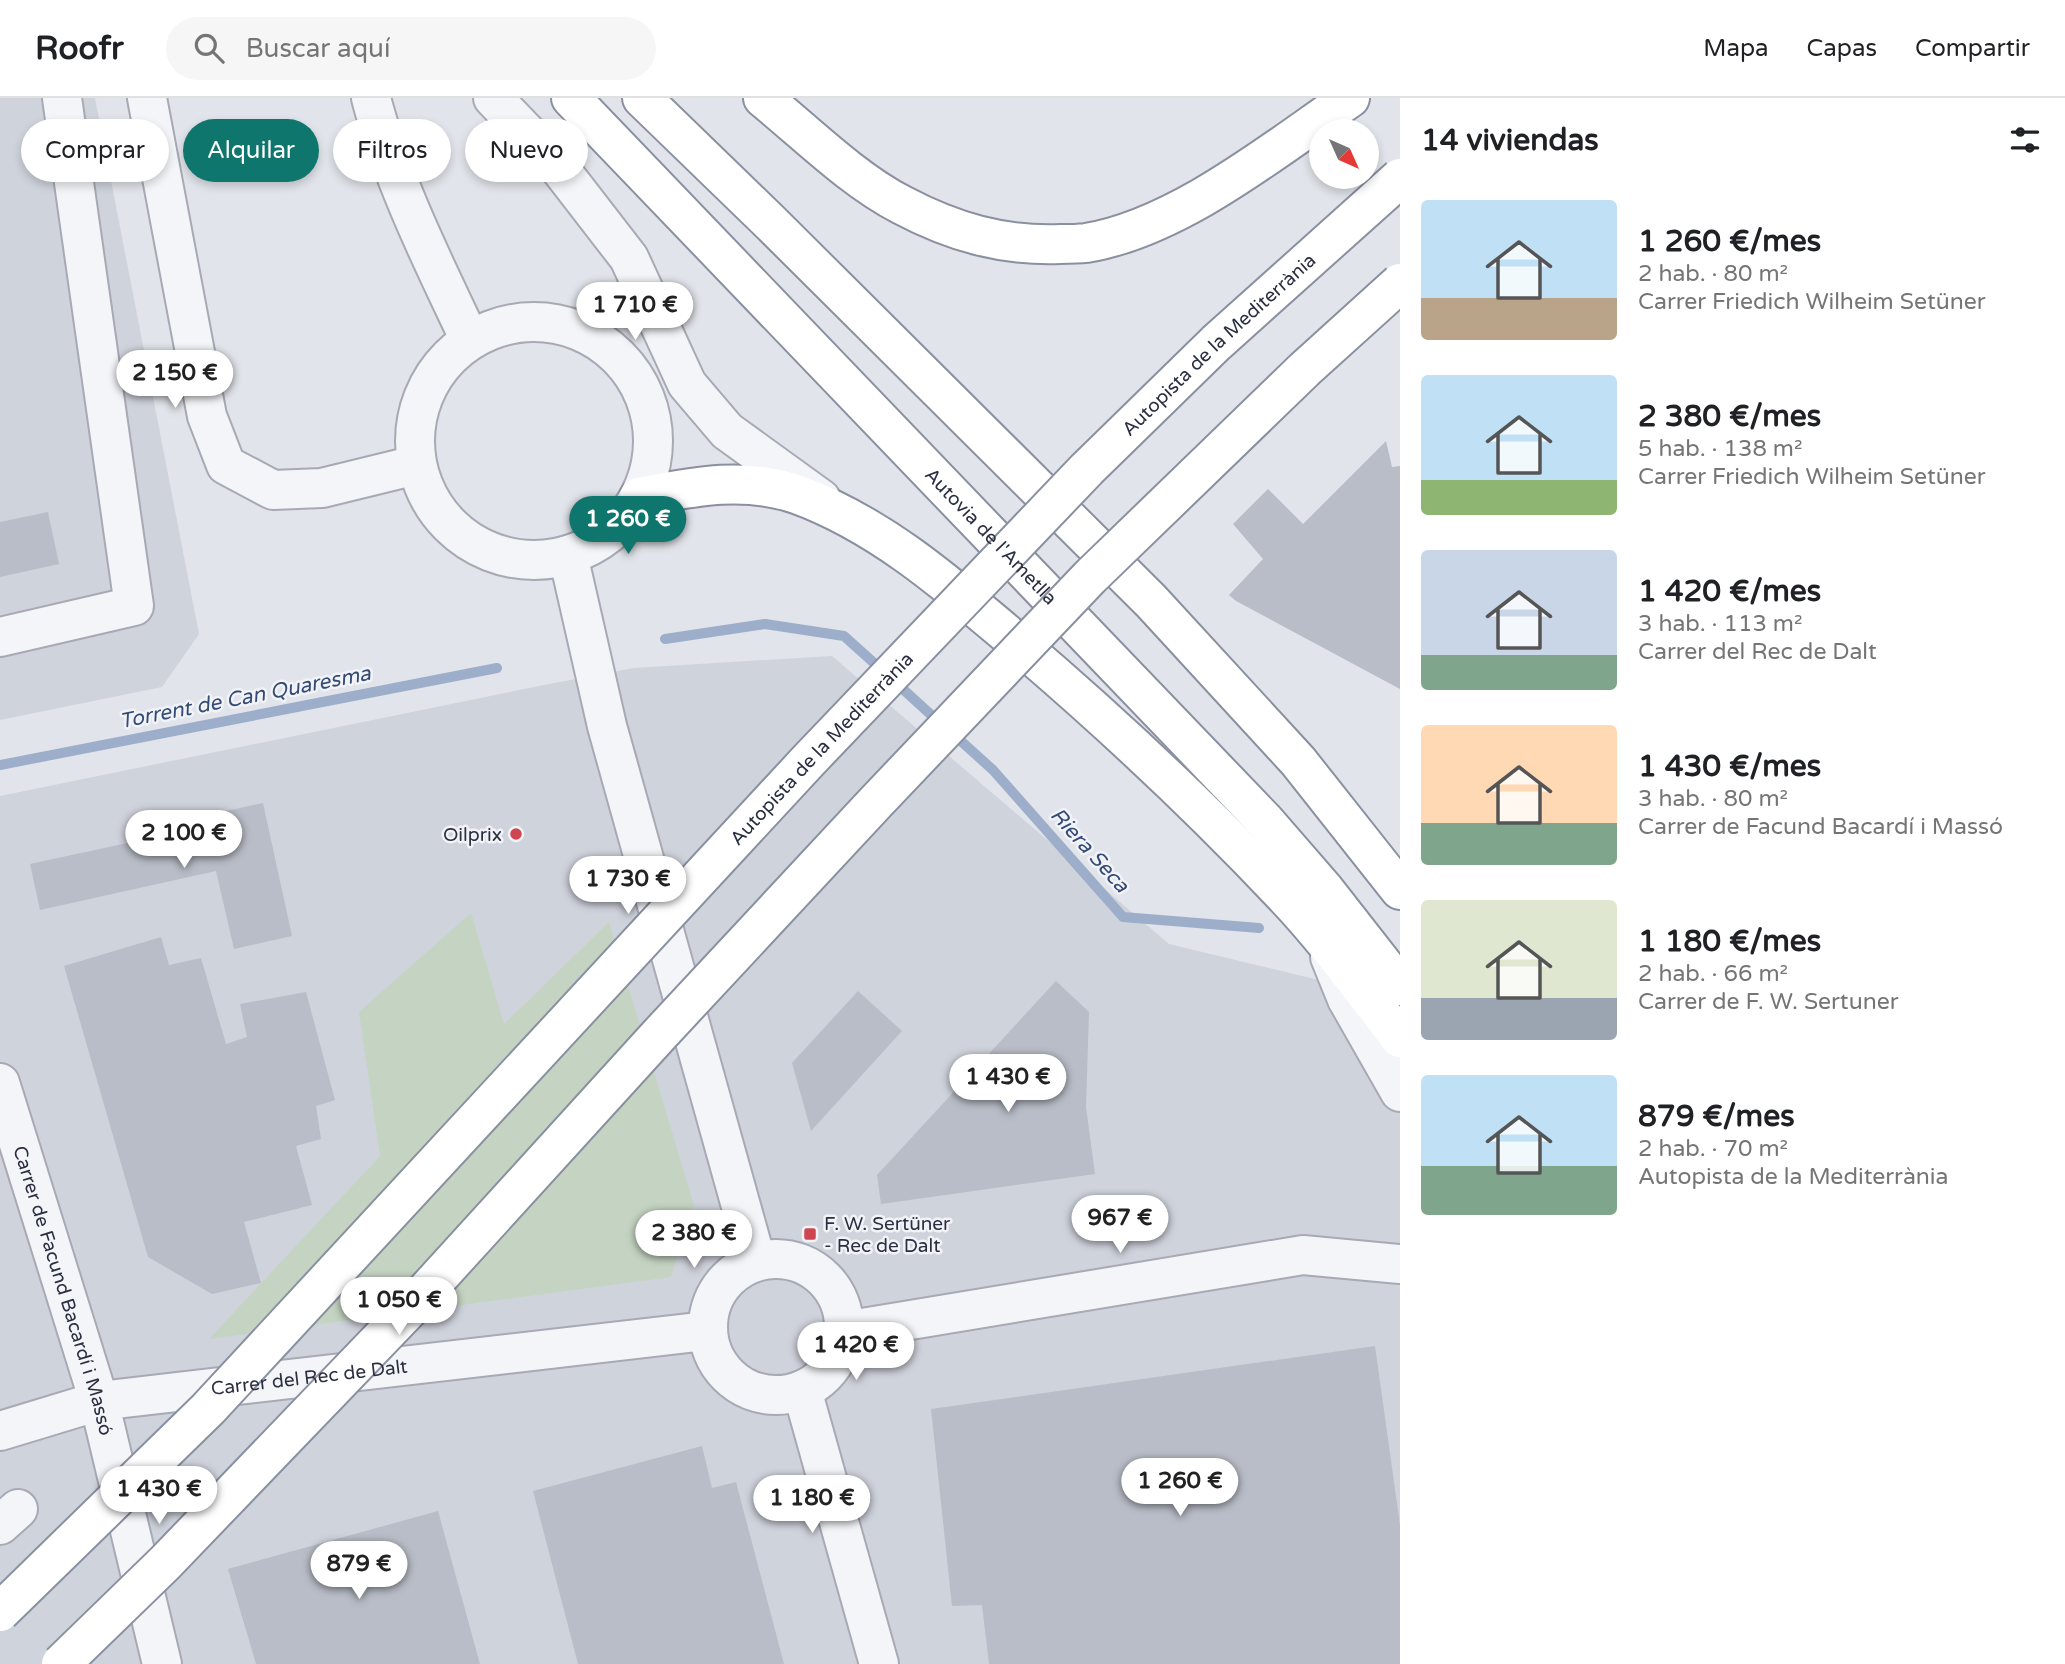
<!DOCTYPE html>
<html lang="es">
<meta charset="utf-8">
<style>
body{margin:0;font-family:"Varela Round",sans-serif;background:#f6f6f6;color:#202124;height:100vh;display:flex;flex-direction:column;font-size:26px;white-space:nowrap}
*{box-sizing:border-box;margin:0}
p{font-size:23px;color:#757577}
.icon{flex:none;width:38px;height:38px;fill:none;stroke:currentColor;stroke-width:2;stroke-linecap:round;stroke-linejoin:round}
.map{position:relative;flex:1;overflow:hidden}
.panel{display:flex;flex-direction:column;background:#fff;width:665px}
.panel>*{flex:none}
.hud{position:absolute;left:21px;top:21px;width:665px;height:63px;display:flex;gap:14px}
.needle{width:46px;rotate:135deg}
.fabs{position:absolute;left:1309px;top:21px;display:grid;gap:14px}
.fabs a{display:grid;place-items:center;width:70px;height:70px;border-radius:50%;background:#fff;box-shadow:0 4px 10px #0003;font-size:35px}
.price{position:absolute;translate:-50% -60px;padding:0 16px;border-radius:24px;background:#fff;color:#222;font-size:23px;line-height:46px;filter:drop-shadow(0 2px 4px #0008)}
.price::after{content:'';position:absolute;left:50%;top:42px;width:21px;height:16px;margin-left:-10px;background:inherit;clip-path:polygon(0 0,100% 0,50% 100%)}
.price.selected{background:#0f766e;color:#fff}
ul{padding:0;list-style:none}
li{display:flex;align-items:center;gap:21px;height:175px;padding:0 21px}
li span{display:grid;place-items:center;flex:none;width:196px;height:140px;border-radius:7px;color:#555}
li>.icon{margin-inline-start:auto}
span .icon{width:84px;height:84px;fill:#fffc;stroke-width:1}
li b{font-size:30px}
h2{display:flex;justify-content:space-between;align-items:center;height:84px;padding:0 21px;font-size:30px}
.tag{padding:0 24px;border-radius:32px;background:#fff;box-shadow:0 4px 10px #0003;font-size:24px;line-height:63px}
.tag.selected{background:#0f766e;color:#fff}
header{display:flex;align-items:center;gap:42px;box-sizing:border-box;height:98px;padding:0 35px;background:#fff;border-bottom:2px solid #e0e0e0}
header strong{font-size:33px}
nav{display:flex;gap:38px;margin-inline-start:auto;font-size:24px}
.search{width:490px;height:63px;background:#f6f6f6;display:flex;align-items:center;gap:18px;box-sizing:border-box;padding:0 24px;border-radius:38px;color:#757577;font-size:26px}
main{display:flex;flex:1;min-height:0}
.map>svg:first-child{display:block}
.built{fill:#cfd3dc}
.green{fill:#c5d4c2}
.lines{fill:none;stroke-linecap:round;stroke-linejoin:round}
.stream{stroke:#9daeca;stroke-width:10}
.building{fill:#b8bdc7}
.minor-casing{stroke:#a6aab4;stroke-width:42}
.highway-casing{stroke:#8990a0;stroke-width:42}
.minor{stroke:#f4f5f8;stroke-width:38}
.highway{stroke:#fff;stroke-width:38}
.highway-bridge-casing{stroke:#8990a0;stroke-width:42;stroke-linecap:butt}
.highway-bridge{stroke:#fff;stroke-width:38}
.poi-dot{fill:#ce4750;stroke:#f1f3f7;stroke-width:2.5}
.labels{text-anchor:middle;stroke-width:5;stroke-linejoin:round;paint-order:stroke}
.street-label{font-size:19px;fill:#2a3042;stroke:#f1f3f7}
.poi-label{font-size:19px;fill:#2a3042;stroke:#f1f3f7;text-anchor:end}
.water-label{font-size:21px;font-style:italic;fill:#344b75;stroke:#f1f3f7}
</style>
<header>
<strong>Roofr</strong>
<div class="search"><svg class="icon" aria-label="search" viewBox="0 0 24 24"><circle cx="10" cy="10" r="6"/><path d="M15 15l6 6"/></svg>Buscar aquí</div>
<nav><a>Mapa</a><a>Capas</a><a>Compartir</a></nav>
</header>
<main>
<div class="map">
<svg width="1400" height="1566" viewBox="0 0 1400 1566">
<rect width="100%" height="100%" fill="#e1e4ea"/>
<!-- built -->
<path class="built" d="M 0,0 L 95,0 L 199,536 L 162,589 L 0,622 Z
M 832,558 L 1169,846 L 1319,882 L 1400,1010 L 1400,1566 L 0,1566 L 0,698 L 544,587 L 634,570 Z"/>
<!-- green -->
<path class="green" d="M 471,815 L 504,926 L 609,824 L 694,1107 L 671,1179 L 209,1241 L 380,1058 L 359,914 Z"/>
<g class="lines">
<!-- stream -->
<path class="stream" d="M 665,541 L 765,526 L 844,538 L 883,573
M 894,583 L 940,625
M 952,635 L 993,672 L 1123,819 L 1259,830
M 0,667 L 497,570"/>
</g>
<!-- building -->
<path class="building" d="M 1386,343 L 1392,369 L 1400,368 L 1400,591 L 1236,503 L 1229,497 L 1263,461 L 1233,426 L 1268,391 L 1303,426 Z
M 48,414 L 59,466 L 0,479 L 0,424 Z
M 263,705 L 292,838 L 234,851 L 216,773 L 40,812 L 30,766 L 132,744 L 130,734 Z
M 161,839 L 169,867 L 201,860 L 226,946 L 247,939 L 240,906 L 306,894 L 335,1002 L 316,1008 L 321,1041 L 296,1048 L 312,1107 L 244,1124 L 261,1185 L 212,1196 L 148,1159 L 64,868 Z
M 1056,883 L 1089,914 L 1086,1009 L 1095,1076 L 881,1106 L 877,1077 Z
M 858,893 L 902,933 L 811,1033 L 792,965 Z
M 1375,1248 L 1400,1427 L 1400,1566 L 989,1566 L 982,1507 L 952,1508 L 931,1311 Z
M 702,1348 L 712,1390 L 736,1384 L 784,1566 L 578,1566 L 533,1393 Z
M 438,1413 L 480,1566 L 256,1566 L 228,1471 Z"/>
<g class="lines">
<!-- minor casing -->
<g class="minor-casing">
<g id="minor">
<path d="M 147,0 L 207,318 L 226,367 L 273,392 L 322,390 L 416,367"/>
<path d="M 371,0 C 393,84 433,164 470,242"/>
<path d="M 493,0 L 554,63 L 629,160 L 687,286 L 727,333 L 821,401"/>
<circle cx="534" cy="343" r="119"/>
<path d="M 568,457 L 607,628 L 756,1162"/>
<path d="M 0,539 L 134,508 L 62,0"/>
<path d="M 1330,859 L 1347,901 L 1400,994"/>
<path id="s1" d="M 0,985 L 99,1303 L 162,1566"/>
<circle cx="776" cy="1229" r="68"/>
<path d="M 844,1233 L 1303,1157 L 1400,1166"/>
<path d="M 802,1292 L 879,1566"/>
<path id="s2" d="M 0,1333 L 99,1303 L 706,1233"/>
<path d="M 0,1427 L 18,1411"/>
</g>
</g>
<!-- highway casing -->
<g class="highway-casing">
<g id="highway">
<path id="s3" d="M 571,0 L 1265,723 L 1324,791 L 1400,888"/>
<path d="M 642,0 L 771,125 L 1151,503 L 1298,663 L 1400,792"/>
<path d="M 763,0 C 806,35 853,82 902,107 C 953,134 1002,148 1060,146 C 1068,146 1078,146 1086,145 C 1178,130 1274,52 1350,0"/>
<path d="M 639,399 C 692,389 742,378 796,396 C 879,426 948,486 1014,542 C 1108,622 1199,707 1283,796 C 1326,841 1362,891 1400,940"/>
</g>
</g>
<!-- minor -->
<use href="#minor" class="minor"/>
<!-- highway -->
<use href="#highway" class="highway"/>
<!-- highway-bridge casing -->
<g class="highway-bridge-casing">
<g id="highway-bridge">
<path id="s4" d="M 0,1514 L 208,1311 L 808,663 L 1087,371 L 1216,245 L 1400,80"/>
<path d="M 61,1566 L 165,1465 L 415,1205 L 659,937 L 876,704 L 1090,479 L 1305,271 L 1400,185"/>
</g>
</g>
<!-- highway-bridge -->
<use href="#highway-bridge" class="highway-bridge"/>
</g>
<!-- markers -->
<g class="poi-dot">
<circle cx="516" cy="736" r="7"/>
<rect x="803" y="1129" width="14" height="14" rx="3.5"/>
</g>
<g class="labels">
<!-- street labels -->
<g class="street-label">
<text dy="7" stroke="none"><textPath href="#s4" startOffset="1759">Autopista de la Mediterrània</textPath></text>
<text dy="7" stroke="none"><textPath href="#s3" startOffset="607">Autovia de l'Ametlla</textPath></text>
<text dy="7" stroke="none"><textPath href="#s4" startOffset="1192">Autopista de la Mediterrània</textPath></text>
<text dy="7" stroke="none"><textPath href="#s1" startOffset="217">Carrer de Facund Bacardí i Massó</textPath></text>
<text dy="7" stroke="none"><textPath href="#s2" startOffset="315">Carrer del Rec de Dalt</textPath></text>
</g>
<!-- poi labels -->
<g class="poi-label">
<text x="502" y="743">Oilprix</text>
<text x="824" y="1132" text-anchor="start">F. W. Sertüner<tspan x="824" dy="22">- Rec de Dalt</tspan></text>
</g>
<!-- water labels -->
<g class="water-label">
<text transform="translate(245 599) rotate(-11)" y="7">Torrent de Can Quaresma</text>
<text transform="translate(1090 752) rotate(48)" y="7">Riera Seca</text>
</g>
</g>
</svg>
<div class="fabs">
<a><svg class="needle" viewBox="-14 -14 28 28"><path d="M0-13l5 13h-10z" fill="#e53935"/><path d="M0 13l5-13h-10z" fill="#757577"/></svg></a>
</div>
<b class="price" style="left:635px;top:244px">1 710 €</b>
<b class="price" style="left:175px;top:312px">2 150 €</b>
<b class="price selected" style="left:628px;top:458px">1 260 €</b>
<b class="price" style="left:184px;top:772px">2 100 €</b>
<b class="price" style="left:628px;top:818px">1 730 €</b>
<b class="price" style="left:1008px;top:1016px">1 430 €</b>
<b class="price" style="left:1120px;top:1157px">967 €</b>
<b class="price" style="left:694px;top:1172px">2 380 €</b>
<b class="price" style="left:399px;top:1239px">1 050 €</b>
<b class="price" style="left:856px;top:1284px">1 420 €</b>
<b class="price" style="left:1180px;top:1420px">1 260 €</b>
<b class="price" style="left:159px;top:1428px">1 430 €</b>
<b class="price" style="left:812px;top:1437px">1 180 €</b>
<b class="price" style="left:359px;top:1503px">879 €</b>
<div class="hud">
<a class="tag">Comprar</a>
<a class="tag selected">Alquilar</a>
<a class="tag">Filtros</a>
<a class="tag">Nuevo</a>
</div>
</div>
<section class="panel">
<h2>14 viviendas<svg class="icon" aria-label="filters" viewBox="0 0 24 24"><path d="M4 7h16M4 17h16"/><circle cx="9" cy="7" r="2"/><circle cx="15" cy="17" r="2"/></svg></h2>
<ul>
<li><span style="background:linear-gradient(#bfe0f5 70%,#b9a48a 0)"><svg class="icon" aria-label="home" viewBox="0 0 24 24"><path d="M3 11l9-7 9 7M6 9v11h12V9"/></svg></span><div><b>1 260 €/mes</b><p>2 hab. · 80 m²</p><p>Carrer Friedich Wilheim Setüner</p></div></li>
<li><span style="background:linear-gradient(#bfe0f5 75%,#8fb573 0)"><svg class="icon" aria-label="home" viewBox="0 0 24 24"><path d="M3 11l9-7 9 7M6 9v11h12V9"/></svg></span><div><b>2 380 €/mes</b><p>5 hab. · 138 m²</p><p>Carrer Friedich Wilheim Setüner</p></div></li>
<li><span style="background:linear-gradient(#c9d6e8 75%,#7fa58c 0)"><svg class="icon" aria-label="home" viewBox="0 0 24 24"><path d="M3 11l9-7 9 7M6 9v11h12V9"/></svg></span><div><b>1 420 €/mes</b><p>3 hab. · 113 m²</p><p>Carrer del Rec de Dalt</p></div></li>
<li><span style="background:linear-gradient(#ffd9b3 70%,#7fa58c 0)"><svg class="icon" aria-label="home" viewBox="0 0 24 24"><path d="M3 11l9-7 9 7M6 9v11h12V9"/></svg></span><div><b>1 430 €/mes</b><p>3 hab. · 80 m²</p><p>Carrer de Facund Bacardí i Massó</p></div></li>
<li><span style="background:linear-gradient(#dfe7d0 70%,#9aa5b1 0)"><svg class="icon" aria-label="home" viewBox="0 0 24 24"><path d="M3 11l9-7 9 7M6 9v11h12V9"/></svg></span><div><b>1 180 €/mes</b><p>2 hab. · 66 m²</p><p>Carrer de F. W. Sertuner</p></div></li>
<li><span style="background:linear-gradient(#bfe0f5 65%,#7fa58c 0)"><svg class="icon" aria-label="home" viewBox="0 0 24 24"><path d="M3 11l9-7 9 7M6 9v11h12V9"/></svg></span><div><b>879 €/mes</b><p>2 hab. · 70 m²</p><p>Autopista de la Mediterrània</p></div></li>
</ul>
</section>
</main>
